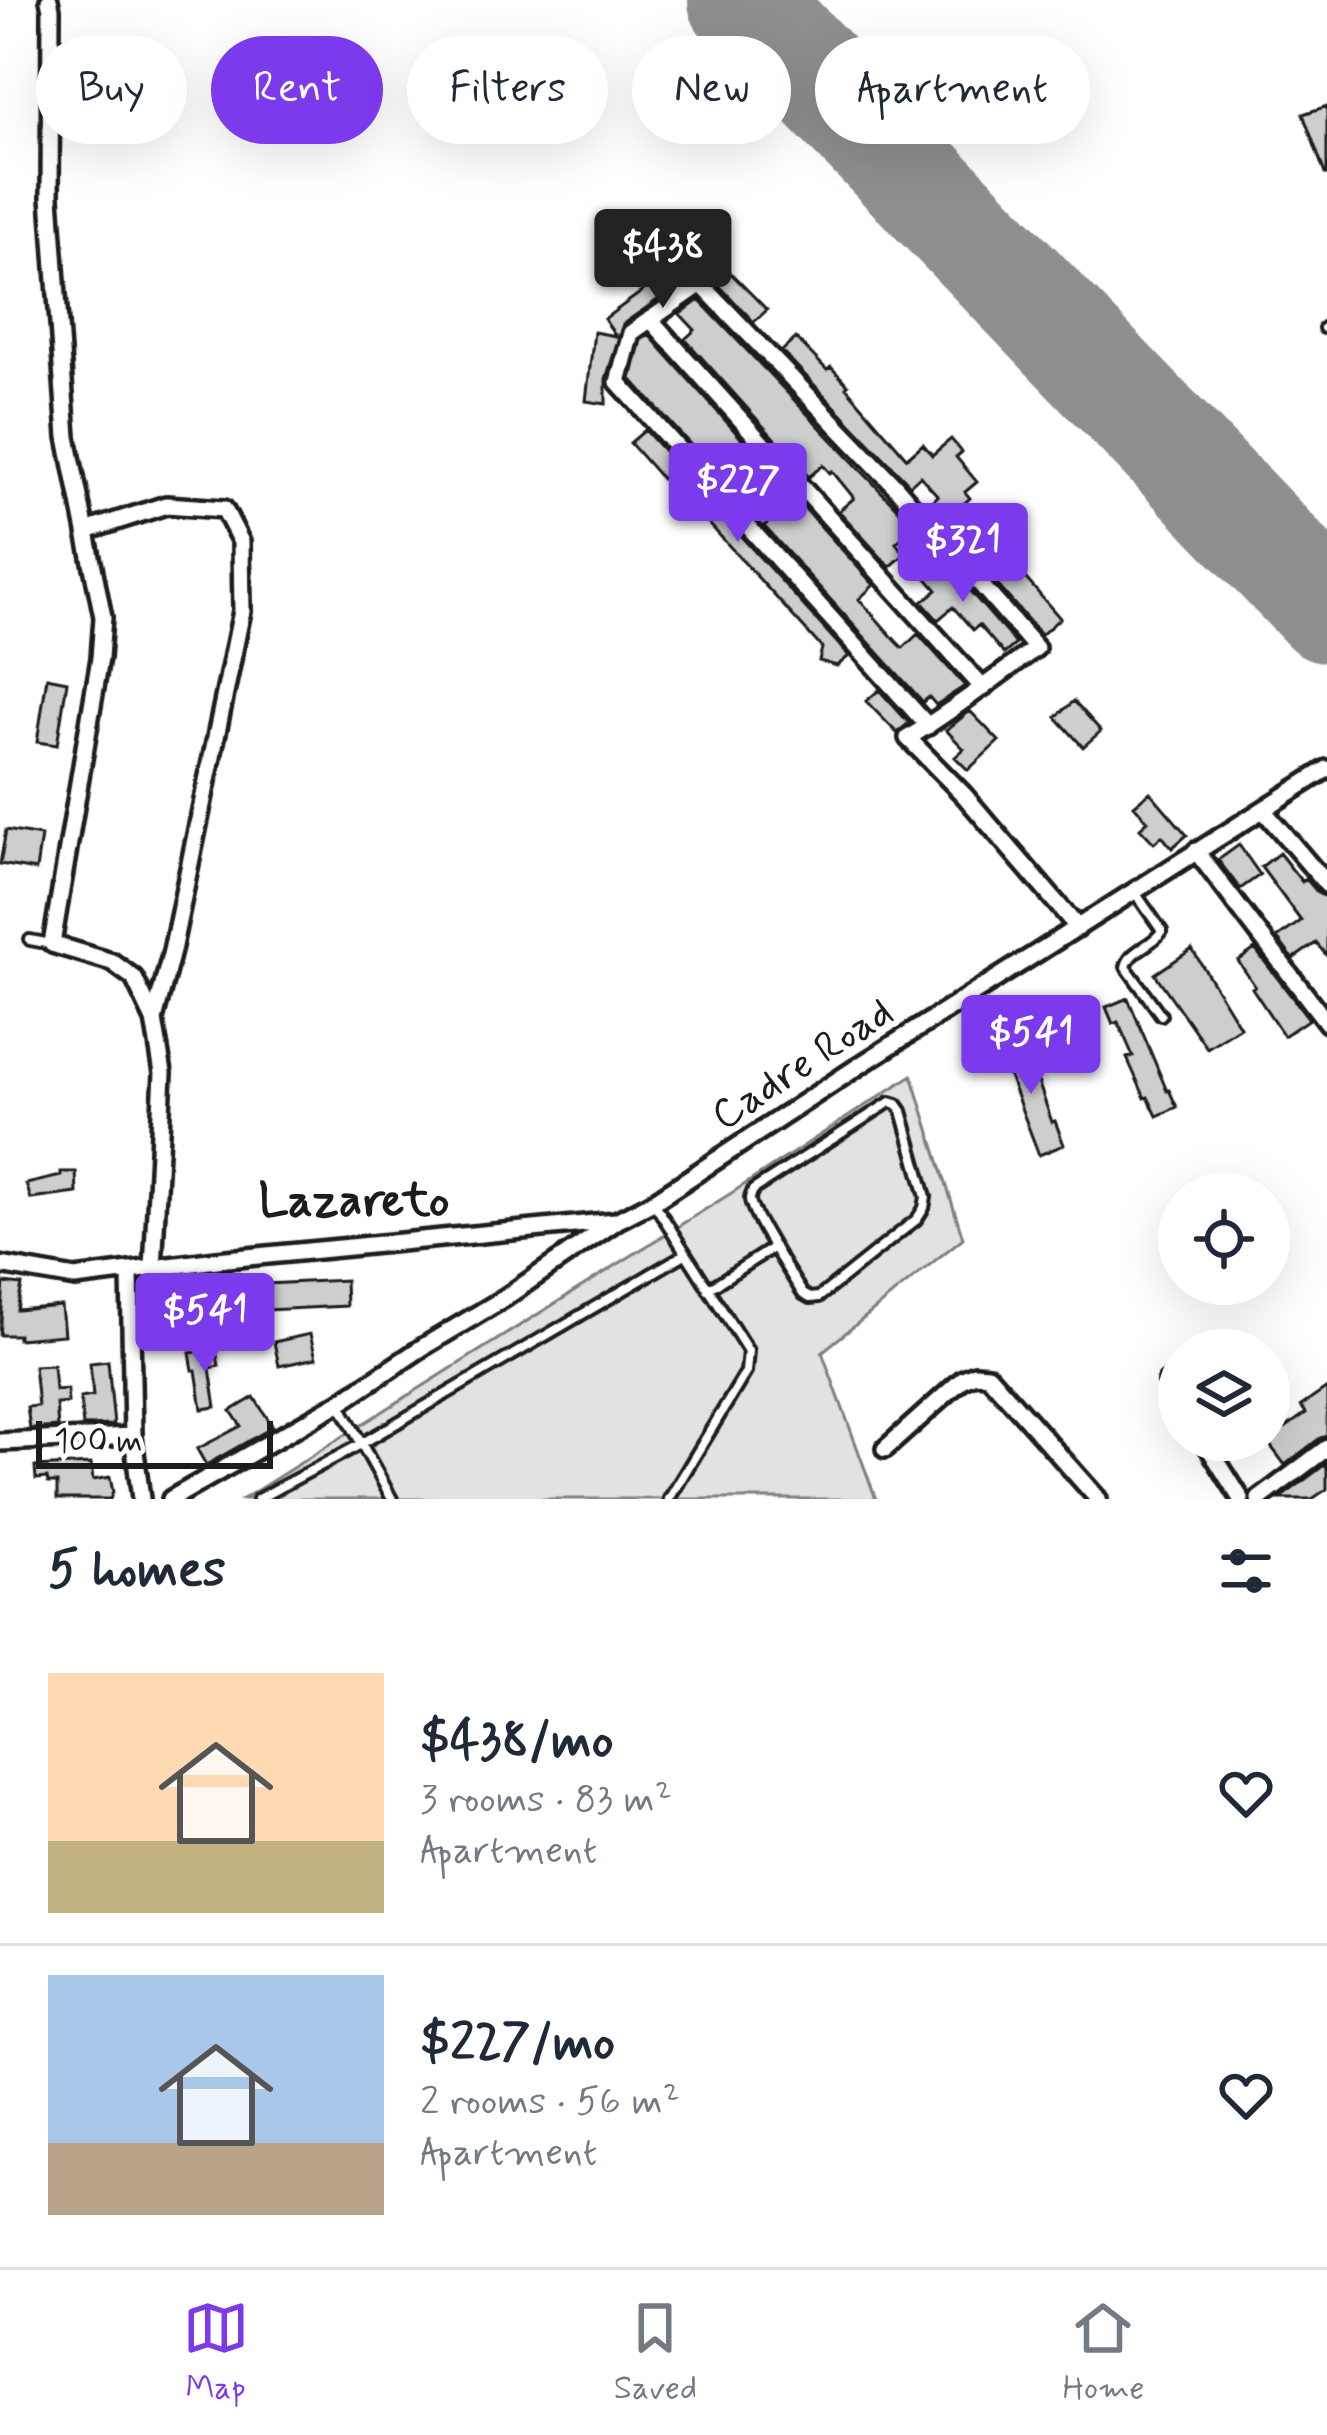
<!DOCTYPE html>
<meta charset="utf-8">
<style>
body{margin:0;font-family:Mynerve,sans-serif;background:#f2f2f3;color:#1f2937;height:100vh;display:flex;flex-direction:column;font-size:45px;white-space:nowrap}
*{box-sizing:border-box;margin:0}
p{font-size:39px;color:#747a83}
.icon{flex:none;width:66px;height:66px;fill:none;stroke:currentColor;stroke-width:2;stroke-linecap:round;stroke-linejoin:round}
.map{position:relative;height:1499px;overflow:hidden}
.drawer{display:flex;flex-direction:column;background:#fff;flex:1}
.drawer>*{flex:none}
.top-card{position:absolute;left:36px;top:36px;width:1257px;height:108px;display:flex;gap:24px}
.fabs{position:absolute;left:1158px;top:1173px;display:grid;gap:24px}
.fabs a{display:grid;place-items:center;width:132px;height:132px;border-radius:50%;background:#fff;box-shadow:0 12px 48px #0002;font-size:60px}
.scale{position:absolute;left:36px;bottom:30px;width:237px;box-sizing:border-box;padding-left:12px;border:6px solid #1c1c1c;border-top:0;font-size:33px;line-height:42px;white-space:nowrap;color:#1c1c1c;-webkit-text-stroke:9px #fff;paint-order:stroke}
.price{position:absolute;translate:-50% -102px;padding:0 27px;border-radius:12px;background:#7c3aed;color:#fff;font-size:39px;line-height:78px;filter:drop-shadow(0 3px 6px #0008)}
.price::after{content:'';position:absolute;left:50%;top:72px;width:36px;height:27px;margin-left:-18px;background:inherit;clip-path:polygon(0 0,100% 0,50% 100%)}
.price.active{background:#222;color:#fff}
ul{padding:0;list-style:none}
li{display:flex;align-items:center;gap:36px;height:300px;padding:0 48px}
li+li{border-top:3px solid #e0e1e3}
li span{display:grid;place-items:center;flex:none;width:336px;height:240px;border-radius:0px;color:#555}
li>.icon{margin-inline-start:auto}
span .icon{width:144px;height:144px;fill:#fffc;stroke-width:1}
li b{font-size:51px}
h2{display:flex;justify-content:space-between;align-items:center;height:144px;padding:0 48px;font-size:51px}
.chip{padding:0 42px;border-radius:54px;background:#fff;box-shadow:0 12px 48px #0002;font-size:42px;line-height:108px}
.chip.active{background:#7c3aed;color:#fff}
.tab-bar{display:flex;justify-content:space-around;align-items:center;height:168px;border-top:3px solid #e0e1e3;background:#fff;font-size:33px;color:#747a83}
.tab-bar a{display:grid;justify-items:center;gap:6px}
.tab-bar .active{color:#7c3aed}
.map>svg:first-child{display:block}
.green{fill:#e2e2e2;stroke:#7f7f7f;stroke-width:3}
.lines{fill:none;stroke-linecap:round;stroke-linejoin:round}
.runway{stroke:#8e8e8e;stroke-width:108}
.building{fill:#cecece;stroke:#1c1c1c;stroke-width:3}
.service-casing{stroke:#1c1c1c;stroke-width:16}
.minor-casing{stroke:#1c1c1c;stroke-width:24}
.service{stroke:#fff;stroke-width:8}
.minor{stroke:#fff;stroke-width:15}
.labels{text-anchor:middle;stroke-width:12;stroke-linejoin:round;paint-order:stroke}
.street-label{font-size:42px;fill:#1c1c1c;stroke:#fff}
.quarter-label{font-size:48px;font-weight:bold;fill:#1c1c1c;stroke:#fff}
</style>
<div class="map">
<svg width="1327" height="1499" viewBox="0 0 1327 1499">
<rect width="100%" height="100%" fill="#fff"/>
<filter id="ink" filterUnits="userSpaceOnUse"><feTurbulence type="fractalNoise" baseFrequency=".00833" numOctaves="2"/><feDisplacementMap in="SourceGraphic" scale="24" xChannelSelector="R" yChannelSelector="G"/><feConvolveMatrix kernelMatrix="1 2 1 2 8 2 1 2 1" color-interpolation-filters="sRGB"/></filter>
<g filter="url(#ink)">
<!-- green -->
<path class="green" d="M 773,461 L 799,490 L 759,525 L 733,497 Z
M 912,1075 L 963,1238 L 822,1352 L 876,1499 L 243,1499 L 733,1192 Z"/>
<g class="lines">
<!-- runway -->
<path class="runway" d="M 742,0 L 1327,608"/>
</g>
<!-- building -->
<path class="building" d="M 1327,106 L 1327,174 L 1325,174 L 1303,114 Z
M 700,242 L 767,310 L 754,322 L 709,275 L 695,274 L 623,324 L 606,379 L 606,404 L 586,401 L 594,332 L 616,336 L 604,319 L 684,261 L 683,259 Z
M 699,300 L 915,527 L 896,543 L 905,554 L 890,567 L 839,511 L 854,498 L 832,471 L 830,473 L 823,465 L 809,477 L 685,339 L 695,330 L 680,314 Z
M 649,335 L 765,465 L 734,493 L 631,379 L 641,340 Z
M 796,338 L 827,370 L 831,367 L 848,385 L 846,387 L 907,458 L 923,444 L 932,455 L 951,439 L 962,452 L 956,457 L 977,482 L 965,492 L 970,498 L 958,509 L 990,546 L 995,543 L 1060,618 L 1041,635 L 928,505 L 938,496 L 920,476 L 910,485 L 782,351 Z
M 645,430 L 849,656 L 837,666 L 819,661 L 822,648 L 702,516 L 664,477 L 662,479 L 630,443 Z
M 796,499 L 874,585 L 859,599 L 896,641 L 903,648 L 918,634 L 965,686 L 936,705 L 929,697 L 923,702 L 764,526 Z
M 942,559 L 1016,644 L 1004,654 L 979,625 L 973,630 L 953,607 L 938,620 L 922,602 L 937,590 L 924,575 Z
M 47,677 L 67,681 L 57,745 L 37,742 Z
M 879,690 L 909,723 L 897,733 L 866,701 Z
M 1074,701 L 1101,731 L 1083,747 L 1056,717 Z
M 970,711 L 999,741 L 968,770 L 955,757 L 964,749 L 946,730 Z
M 1150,792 L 1187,835 L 1172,848 L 1162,836 L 1154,843 L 1140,828 L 1148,821 L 1134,805 Z
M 6,830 L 41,836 L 36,870 L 0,864 Z
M 1239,845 L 1260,875 L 1240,889 L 1218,860 Z
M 1279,853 L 1302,882 L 1306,879 L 1319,894 L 1327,897 L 1327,956 L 1316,943 L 1293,959 L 1277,938 L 1301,921 L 1261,867 Z
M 1192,949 L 1240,1027 L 1207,1048 L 1155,974 Z
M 1255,949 L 1309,1019 L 1284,1036 L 1252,988 L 1255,986 L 1238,961 Z
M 1128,998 L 1167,1091 L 1169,1090 L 1177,1107 L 1157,1116 L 1148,1097 L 1145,1098 L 1127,1058 L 1133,1056 L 1118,1022 L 1113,1024 L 1106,1007 Z
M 1023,1038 L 1052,1122 L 1055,1121 L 1064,1145 L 1039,1155 L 998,1047 Z
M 61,1172 L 76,1172 L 77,1193 L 31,1199 L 26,1184 L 61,1176 Z
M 345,1280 L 346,1306 L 267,1310 L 266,1284 Z
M 4,1283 L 22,1285 L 17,1310 L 61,1306 L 64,1335 L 18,1339 L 18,1335 L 0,1335 Z
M 310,1334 L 316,1358 L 279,1366 L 274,1342 Z
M 216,1349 L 219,1366 L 210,1368 L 216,1407 L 202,1409 L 196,1370 L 193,1370 L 190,1353 Z
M 108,1361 L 114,1425 L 83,1426 L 80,1398 L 93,1396 L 90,1363 Z
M 53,1365 L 55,1390 L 67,1389 L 68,1403 L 56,1404 L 58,1427 L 30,1429 L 27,1407 L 38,1406 L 34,1366 Z
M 1327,1388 L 1327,1436 L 1320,1438 L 1285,1465 L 1267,1441 L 1306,1413 L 1301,1406 Z
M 254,1397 L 273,1427 L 206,1465 L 197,1449 L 241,1426 L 231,1411 Z
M 1327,1463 L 1327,1489 L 1312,1499 L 1279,1499 Z
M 91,1464 L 93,1480 L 110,1477 L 113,1492 L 110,1499 L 57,1499 L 57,1483 L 48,1483 L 47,1478 L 36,1479 L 35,1467 Z"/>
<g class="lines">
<!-- service casing -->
<g class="service-casing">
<path id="service" d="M 1324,328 L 1327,326
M 1134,891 L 1162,931 C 1153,946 1130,949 1126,967 L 1161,1015
M 30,940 L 51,944
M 890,1102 L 897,1104 L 902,1111 L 926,1197 L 924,1208 L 917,1219 L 819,1297 L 810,1298 L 803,1294 C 793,1278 750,1213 750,1199 C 750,1196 752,1193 753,1190 Z
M 654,1203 L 748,1351 L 746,1372 L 669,1499
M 708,1289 L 774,1247
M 339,1403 L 392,1499
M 258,1499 L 361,1444 L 685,1254"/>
</g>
<!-- minor casing -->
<g class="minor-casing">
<path id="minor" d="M 49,0 L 51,9 L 50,197 L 67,437 L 103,617 L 100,658 L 52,944 L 112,962 L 134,978 L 154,1020 L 163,1073 L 153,1269
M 650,319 L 983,688
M 86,531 L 166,505 L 224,509 L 241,542 L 242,611 L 172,951 L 154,1020
M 928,726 L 618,382 L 631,333 L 701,284 L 895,486 L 1036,648 C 994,679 952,711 908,738 L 964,795 L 1078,928
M 1264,811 L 1327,885
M 1196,851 L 1327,1023
M 0,1265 L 75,1278 L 217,1260 L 615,1221
M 130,1272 L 133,1436 L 141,1499
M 1167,1382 L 1179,1401
M 1204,1440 L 1241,1499
M 0,1442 L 133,1436
M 885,1449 L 963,1379 L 975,1374 L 988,1375 L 1098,1499
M 171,1499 L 339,1403 L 423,1347 L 503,1299 L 618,1220 L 653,1202 L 865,1062 L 1327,769
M 1259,1499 L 1327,1448"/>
</g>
<!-- service -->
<use href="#service" class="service"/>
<!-- minor -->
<use href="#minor" class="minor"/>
</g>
</g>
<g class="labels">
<!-- street labels -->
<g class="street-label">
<text transform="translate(801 1062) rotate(-33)" y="15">Cadre Road</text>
</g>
<!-- quarter labels -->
<g class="quarter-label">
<text x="354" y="1215">Lazareto</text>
</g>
</g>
</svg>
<div class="fabs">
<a><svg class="icon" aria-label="locate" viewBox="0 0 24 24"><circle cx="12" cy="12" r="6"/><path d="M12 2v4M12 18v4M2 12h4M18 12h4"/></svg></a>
<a><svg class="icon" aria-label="layers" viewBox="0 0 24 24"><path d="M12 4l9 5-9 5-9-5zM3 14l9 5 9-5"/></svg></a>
</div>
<div class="scale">100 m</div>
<b class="price active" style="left:663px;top:311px">$438</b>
<b class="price" style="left:738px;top:545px">$227</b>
<b class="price" style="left:963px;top:605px">$321</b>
<b class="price" style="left:1031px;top:1097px">$541</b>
<b class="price" style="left:205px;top:1375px">$541</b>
<div class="top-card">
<a class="chip">Buy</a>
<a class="chip active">Rent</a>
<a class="chip">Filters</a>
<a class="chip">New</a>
<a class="chip">Apartment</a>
</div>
</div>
<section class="drawer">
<h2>5 homes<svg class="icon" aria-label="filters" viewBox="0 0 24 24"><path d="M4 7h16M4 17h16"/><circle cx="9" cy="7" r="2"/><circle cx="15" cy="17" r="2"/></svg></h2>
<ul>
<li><span style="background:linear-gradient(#ffd9b3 70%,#c2b280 0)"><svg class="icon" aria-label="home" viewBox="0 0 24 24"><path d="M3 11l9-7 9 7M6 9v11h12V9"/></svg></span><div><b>$438/mo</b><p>3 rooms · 83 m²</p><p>Apartment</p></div><svg class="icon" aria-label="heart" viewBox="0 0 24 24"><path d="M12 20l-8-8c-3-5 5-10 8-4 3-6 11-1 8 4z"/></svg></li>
<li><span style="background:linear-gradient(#a9c7e8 70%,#b9a48a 0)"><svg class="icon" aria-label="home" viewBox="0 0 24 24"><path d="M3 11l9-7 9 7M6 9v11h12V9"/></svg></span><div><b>$227/mo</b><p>2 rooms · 56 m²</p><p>Apartment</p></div><svg class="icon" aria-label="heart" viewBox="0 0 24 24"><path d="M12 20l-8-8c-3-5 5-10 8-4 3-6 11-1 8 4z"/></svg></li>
</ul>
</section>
<nav class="tab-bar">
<a class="active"><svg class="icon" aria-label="map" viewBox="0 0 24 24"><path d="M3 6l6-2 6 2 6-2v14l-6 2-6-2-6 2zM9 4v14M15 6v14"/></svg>Map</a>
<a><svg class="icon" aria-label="saved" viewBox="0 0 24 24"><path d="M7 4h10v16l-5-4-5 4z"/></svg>Saved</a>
<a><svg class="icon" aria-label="home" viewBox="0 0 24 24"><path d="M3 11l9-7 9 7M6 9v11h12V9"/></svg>Home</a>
</nav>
